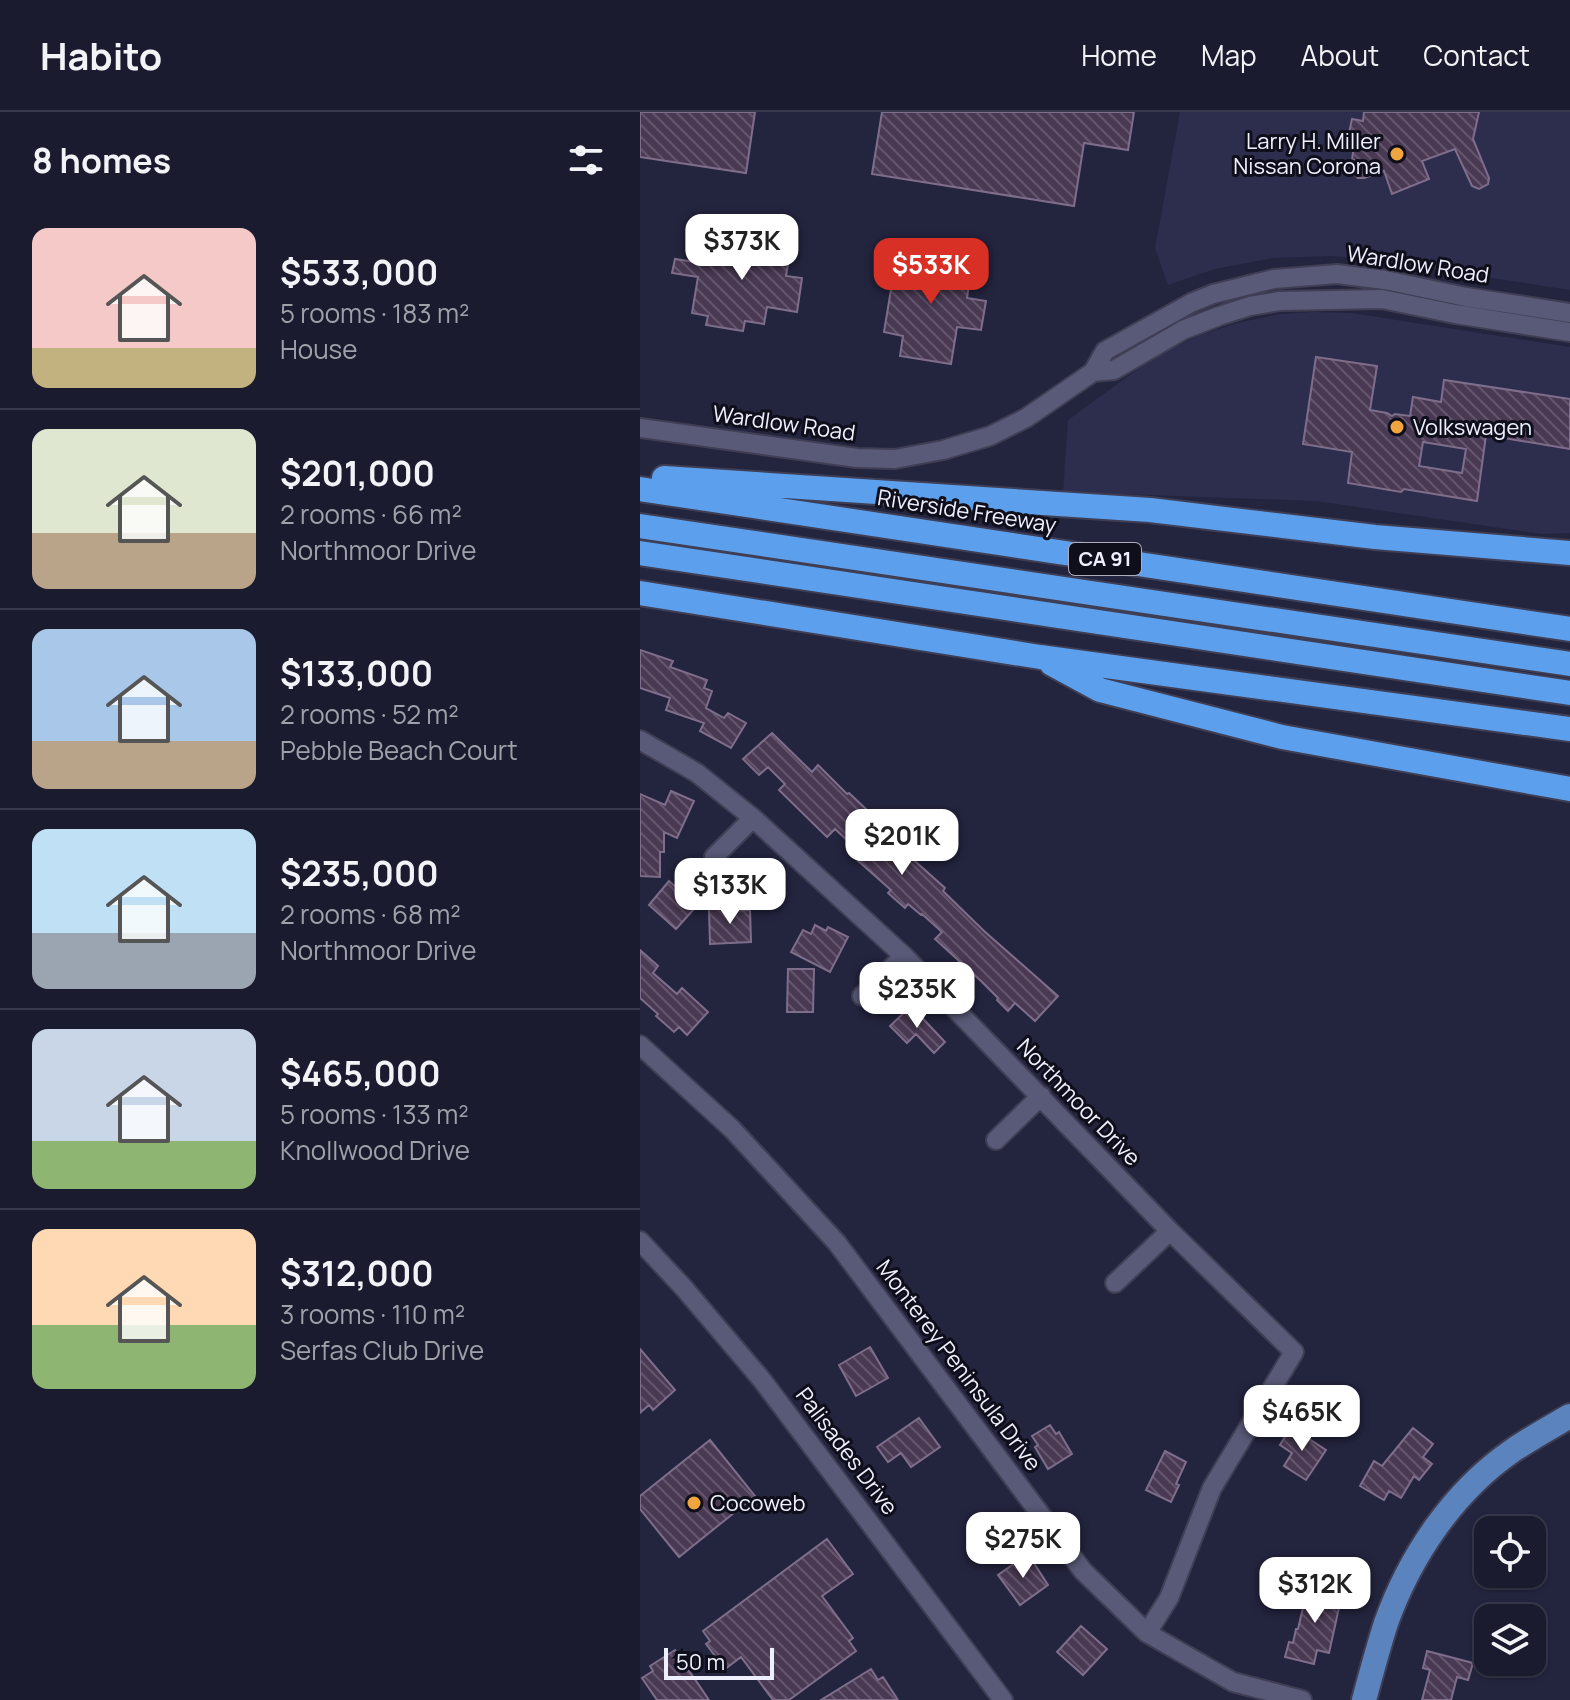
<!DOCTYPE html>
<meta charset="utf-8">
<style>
body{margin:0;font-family:Manrope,sans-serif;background:#232436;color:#f1f3f6;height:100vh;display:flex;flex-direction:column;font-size:30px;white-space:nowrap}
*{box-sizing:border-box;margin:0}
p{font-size:26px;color:#9fa1aa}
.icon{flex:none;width:44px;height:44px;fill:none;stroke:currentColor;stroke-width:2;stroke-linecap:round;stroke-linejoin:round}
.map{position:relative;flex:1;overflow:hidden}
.details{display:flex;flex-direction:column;background:#1a1b2e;width:640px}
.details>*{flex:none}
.buttons{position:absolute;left:834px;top:1404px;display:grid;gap:16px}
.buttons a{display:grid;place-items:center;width:72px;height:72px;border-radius:16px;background:#1a1b2e;box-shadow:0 2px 6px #0004,0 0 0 2px #38394a;font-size:40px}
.scale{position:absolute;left:24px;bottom:20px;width:110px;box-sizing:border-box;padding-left:8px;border:4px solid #eff0ff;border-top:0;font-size:22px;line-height:28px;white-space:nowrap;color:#eff0ff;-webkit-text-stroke:6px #0e0f1a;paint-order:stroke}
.price{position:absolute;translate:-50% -68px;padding:0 18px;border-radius:16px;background:#fff;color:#222;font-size:26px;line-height:52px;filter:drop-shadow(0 2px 4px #0008)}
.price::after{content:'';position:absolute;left:50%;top:48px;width:24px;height:18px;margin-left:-12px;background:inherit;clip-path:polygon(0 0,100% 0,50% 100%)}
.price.current{background:#d93025;color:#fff}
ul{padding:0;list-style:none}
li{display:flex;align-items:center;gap:24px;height:200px;padding:0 32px}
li+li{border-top:2px solid #38394a}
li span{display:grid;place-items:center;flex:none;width:224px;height:160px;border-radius:16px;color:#555}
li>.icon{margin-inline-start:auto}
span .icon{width:96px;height:96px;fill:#fffc;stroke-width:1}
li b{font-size:34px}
h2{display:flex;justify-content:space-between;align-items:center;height:96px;padding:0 32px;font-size:34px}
header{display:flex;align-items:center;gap:48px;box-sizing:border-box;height:112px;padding:0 40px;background:#1a1b2e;border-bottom:2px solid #38394a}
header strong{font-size:38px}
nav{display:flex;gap:44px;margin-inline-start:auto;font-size:28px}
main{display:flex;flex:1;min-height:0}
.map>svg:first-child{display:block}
.built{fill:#2d2d4d}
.building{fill:url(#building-back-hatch);stroke:#7f6e8b;stroke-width:2;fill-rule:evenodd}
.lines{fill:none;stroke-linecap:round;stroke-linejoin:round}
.minor-casing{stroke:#3f3e54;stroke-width:22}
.major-casing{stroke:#3f3e54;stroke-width:28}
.highway-casing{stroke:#3f3e54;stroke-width:28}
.minor{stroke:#595a78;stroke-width:18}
.major{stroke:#5b84be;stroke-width:24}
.highway{stroke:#5ca0ed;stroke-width:24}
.poi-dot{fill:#f1a540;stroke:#0e0f1a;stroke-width:3}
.labels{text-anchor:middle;stroke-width:6;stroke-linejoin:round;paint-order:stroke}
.shield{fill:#0e0f1a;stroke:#acacba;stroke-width:2}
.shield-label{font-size:20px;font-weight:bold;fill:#eff0ff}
.poi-label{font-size:22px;fill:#eff0ff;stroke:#0e0f1a;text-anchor:start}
.street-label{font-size:22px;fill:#eff0ff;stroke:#0e0f1a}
</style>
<header>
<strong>Habito</strong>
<nav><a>Home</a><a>Map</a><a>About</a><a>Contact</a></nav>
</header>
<main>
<section class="details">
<h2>8 homes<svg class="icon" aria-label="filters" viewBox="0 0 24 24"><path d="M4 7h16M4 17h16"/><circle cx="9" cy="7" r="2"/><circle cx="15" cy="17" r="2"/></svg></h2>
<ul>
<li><span style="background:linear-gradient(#f6c9c9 75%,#c2b280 0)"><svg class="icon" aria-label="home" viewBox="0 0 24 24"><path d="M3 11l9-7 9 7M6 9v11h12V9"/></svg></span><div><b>$533,000</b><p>5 rooms · 183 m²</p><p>House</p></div></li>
<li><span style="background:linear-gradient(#dfe7d0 65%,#b9a48a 0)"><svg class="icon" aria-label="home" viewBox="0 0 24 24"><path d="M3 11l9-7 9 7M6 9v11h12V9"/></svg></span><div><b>$201,000</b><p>2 rooms · 66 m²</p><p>Northmoor Drive</p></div></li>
<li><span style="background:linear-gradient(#a9c7e8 70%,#b9a48a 0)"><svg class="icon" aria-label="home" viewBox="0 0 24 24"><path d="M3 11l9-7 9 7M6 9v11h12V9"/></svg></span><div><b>$133,000</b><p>2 rooms · 52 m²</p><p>Pebble Beach Court</p></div></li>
<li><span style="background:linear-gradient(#bfe0f5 65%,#9aa5b1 0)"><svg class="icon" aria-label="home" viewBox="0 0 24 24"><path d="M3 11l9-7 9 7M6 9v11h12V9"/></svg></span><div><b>$235,000</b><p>2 rooms · 68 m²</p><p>Northmoor Drive</p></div></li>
<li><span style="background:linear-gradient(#c9d6e8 70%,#8fb573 0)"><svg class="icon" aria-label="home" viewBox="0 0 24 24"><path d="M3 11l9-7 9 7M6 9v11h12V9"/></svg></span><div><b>$465,000</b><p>5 rooms · 133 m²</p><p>Knollwood Drive</p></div></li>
<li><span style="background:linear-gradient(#ffd9b3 60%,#8fb573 0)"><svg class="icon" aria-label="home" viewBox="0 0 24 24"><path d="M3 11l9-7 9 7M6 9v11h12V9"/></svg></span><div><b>$312,000</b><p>3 rooms · 110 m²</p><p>Serfas Club Drive</p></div></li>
</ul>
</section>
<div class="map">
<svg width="930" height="1588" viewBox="0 0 930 1588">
<defs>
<pattern id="building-back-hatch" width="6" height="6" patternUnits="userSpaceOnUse" patternTransform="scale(2)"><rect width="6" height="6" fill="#493953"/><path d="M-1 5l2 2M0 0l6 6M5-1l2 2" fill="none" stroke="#64566d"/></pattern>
</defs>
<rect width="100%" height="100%" fill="#23243e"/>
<!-- built -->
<path class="built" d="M 540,0 L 930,0 L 930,178 L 728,147 L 690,144 L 633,146 L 575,157 L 528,173 L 515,136 Z
M 674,200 L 712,201 L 930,235 L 930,421 L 901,422 L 676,389 L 423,380 L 428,308 L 498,257 L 529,238 L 563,222 L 601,210 L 640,202 Z"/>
<!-- building -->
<path class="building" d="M 0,0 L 115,0 L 106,61 L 0,45 Z
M 242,0 L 494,0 L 488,38 L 444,31 L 434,94 L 232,62 Z
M 724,0 L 839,0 L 833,27 L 849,66 L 848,72 L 839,77 L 832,74 L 815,37 L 782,49 L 789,67 L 752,82 L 744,59 L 724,66 L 718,66 L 715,63 L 714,48 L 712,48 L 714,34 L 707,31 L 712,7 L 723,9 Z
M 78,122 L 151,134 L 146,164 L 162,166 L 157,200 L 127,195 L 124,212 L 105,209 L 103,219 L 66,213 L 68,204 L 52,201 L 58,165 L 32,161 L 35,147 L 73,153 Z
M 257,141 L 332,152 L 327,186 L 346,189 L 341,218 L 317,215 L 311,252 L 260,244 L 263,224 L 244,220 Z
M 676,245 L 737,254 L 730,298 L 747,301 L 752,304 L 755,302 L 770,304 L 773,285 L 801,290 L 804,268 L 930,287 L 930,337 L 846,323 L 837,389 L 764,377 L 761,380 L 708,371 L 712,340 L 663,332 ZM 783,330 L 826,337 L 822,361 L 779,354 Z
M 0,538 L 33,549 L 30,555 L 67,568 L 64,576 L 72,579 L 66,596 L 84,606 L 88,601 L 106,611 L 91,636 L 60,619 L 64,611 L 26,598 L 30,586 L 0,576 Z
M 132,621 L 172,660 L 178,653 L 207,682 L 209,681 L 260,729 L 257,733 L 305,776 L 303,779 L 344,819 L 418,884 L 395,909 L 375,891 L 368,899 L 357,888 L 358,886 L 341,869 L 295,827 L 302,820 L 282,802 L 281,803 L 268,792 L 265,796 L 248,781 L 251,778 L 218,749 L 223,743 L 195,717 L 187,725 L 139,678 L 145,672 L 128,655 L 119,663 L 103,647 Z
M 31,679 L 54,689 L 37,726 L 24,720 L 24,740 L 20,740 L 20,765 L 0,764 L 0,682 L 25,693 Z
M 124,756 L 137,768 L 129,778 L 135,784 L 123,796 L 104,777 Z
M 29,769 L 37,776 L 42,770 L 62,788 L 36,817 L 9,793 Z
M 69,797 L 85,797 L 85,799 L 110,798 L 111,830 L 70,832 Z
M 175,813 L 186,819 L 188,815 L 208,825 L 190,860 L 151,840 L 163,818 L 171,822 Z
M 0,838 L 18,854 L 13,861 L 37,882 L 42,876 L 68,900 L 47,923 L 39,915 L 34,920 L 16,904 L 18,902 L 0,886 Z
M 148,857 L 174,857 L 173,900 L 147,900 Z
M 271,894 L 305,930 L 294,941 L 276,922 L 267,931 L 250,914 Z
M 230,1235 L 248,1266 L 216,1284 L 199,1253 Z
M 0,1237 L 35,1278 L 13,1298 L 9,1293 L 0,1301 Z
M 279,1306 L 300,1335 L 271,1355 L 261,1341 L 248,1350 L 237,1335 Z
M 410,1313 L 416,1322 L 419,1320 L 432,1342 L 408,1357 L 395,1335 L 398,1333 L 392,1324 Z
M 651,1315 L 686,1338 L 666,1368 L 644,1354 L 652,1341 L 640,1333 Z
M 773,1316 L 793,1332 L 783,1345 L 792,1352 L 779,1368 L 774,1364 L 761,1386 L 749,1379 L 744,1388 L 720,1374 L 734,1349 L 742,1354 Z
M 70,1328 L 115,1384 L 39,1445 L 0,1397 L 0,1384 Z
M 525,1339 L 546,1350 L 536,1372 L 539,1373 L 531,1390 L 506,1378 Z
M 187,1427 L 213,1462 L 182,1484 L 213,1526 L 209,1529 L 216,1539 L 149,1588 L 133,1588 L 101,1545 L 85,1557 L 66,1532 L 70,1529 L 63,1519 Z
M 388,1442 L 408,1473 L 380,1493 L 358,1463 Z
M 668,1474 L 702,1482 L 689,1541 L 677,1538 L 674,1552 L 645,1545 L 649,1530 L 653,1531 L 656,1517 L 658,1517 Z
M 441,1514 L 467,1537 L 443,1563 L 417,1540 Z
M 35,1538 L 69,1588 L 17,1588 L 2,1566 L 13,1559 L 10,1554 Z
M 787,1539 L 833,1551 L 828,1568 L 817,1565 L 811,1588 L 782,1588 L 790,1558 L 783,1556 Z
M 231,1557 L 238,1568 L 243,1565 L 258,1588 L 181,1588 Z"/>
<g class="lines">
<!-- minor casing -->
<g class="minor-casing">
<path id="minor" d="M 453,260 L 474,258 L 543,218 L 579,204 L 610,194 L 640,189 L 742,187 L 815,202 L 930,220
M 0,316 L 217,346 L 255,347 L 303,338 L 350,324 L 386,306 L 453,260 L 465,239 L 551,191 L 573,182 L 634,167 L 697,162 L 745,168 L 826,185 L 930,201
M 0,628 L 57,661 L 113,706 L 264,844 L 530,1119 L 654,1240 L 572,1376 L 529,1486 L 507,1521
M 74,745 L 113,706
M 222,884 L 264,844
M 0,933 L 92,1017 L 197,1131 L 443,1459 L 507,1521 L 593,1570 L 662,1588
M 356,1028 L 401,984
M 0,1129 L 43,1175 L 122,1268 L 363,1588
M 475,1171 L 530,1119"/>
</g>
<!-- major casing -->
<g class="major-casing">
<path id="major" d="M 724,1588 C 731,1562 738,1536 746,1511 C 770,1444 813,1380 872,1339 C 891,1326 911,1315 930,1304"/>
</g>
<!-- highway casing -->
<g class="highway-casing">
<path id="highway" d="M 24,366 L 510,398 L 735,425 L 930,441
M 0,377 L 930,517
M 0,414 L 930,552
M 0,441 L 930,581
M 0,481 L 400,545 L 930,617
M 412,552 L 460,578 L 642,625 L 930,677"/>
</g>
<!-- minor -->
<use href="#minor" class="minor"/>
<!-- major -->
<use href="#major" class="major"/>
<!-- highway -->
<use href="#highway" class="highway"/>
</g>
<!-- markers -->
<g class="poi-dot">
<circle cx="757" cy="42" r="8"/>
<circle cx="757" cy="315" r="8"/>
<circle cx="54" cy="1391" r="8"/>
</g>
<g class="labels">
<!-- shield labels -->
<rect class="shield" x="429" y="431" width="72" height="32" rx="6"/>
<g class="shield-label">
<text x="465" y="454">CA 91</text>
</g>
<!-- poi labels -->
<g class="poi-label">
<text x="741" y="37" text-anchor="end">Larry H. Miller<tspan x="741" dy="25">Nissan Corona</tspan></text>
<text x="773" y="323">Volkswagen</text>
<text x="70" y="1399">Cocoweb</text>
</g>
<!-- street labels -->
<g class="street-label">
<text transform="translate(778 152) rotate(9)" y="8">Wardlow Road</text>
<text transform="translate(144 311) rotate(8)" y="8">Wardlow Road</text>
<text transform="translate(327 399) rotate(9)" y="8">Riverside Freeway</text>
<text transform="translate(439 990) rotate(46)" y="8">Northmoor Drive</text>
<text transform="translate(319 1253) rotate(53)" y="8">Monterey Peninsula Drive</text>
<text transform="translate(207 1339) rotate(53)" y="8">Palisades Drive</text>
</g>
</g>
</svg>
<div class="buttons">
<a><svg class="icon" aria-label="locate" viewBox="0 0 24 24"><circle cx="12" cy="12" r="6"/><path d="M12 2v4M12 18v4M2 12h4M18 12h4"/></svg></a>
<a><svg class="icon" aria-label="layers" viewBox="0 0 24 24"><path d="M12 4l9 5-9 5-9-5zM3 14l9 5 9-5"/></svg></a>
</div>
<div class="scale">50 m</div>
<b class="price" style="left:102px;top:170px">$373K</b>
<b class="price current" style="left:291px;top:194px">$533K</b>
<b class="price" style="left:262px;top:765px">$201K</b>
<b class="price" style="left:90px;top:814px">$133K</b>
<b class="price" style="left:277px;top:918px">$235K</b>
<b class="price" style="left:662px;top:1341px">$465K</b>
<b class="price" style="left:383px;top:1468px">$275K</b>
<b class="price" style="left:675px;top:1513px">$312K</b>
</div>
</main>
